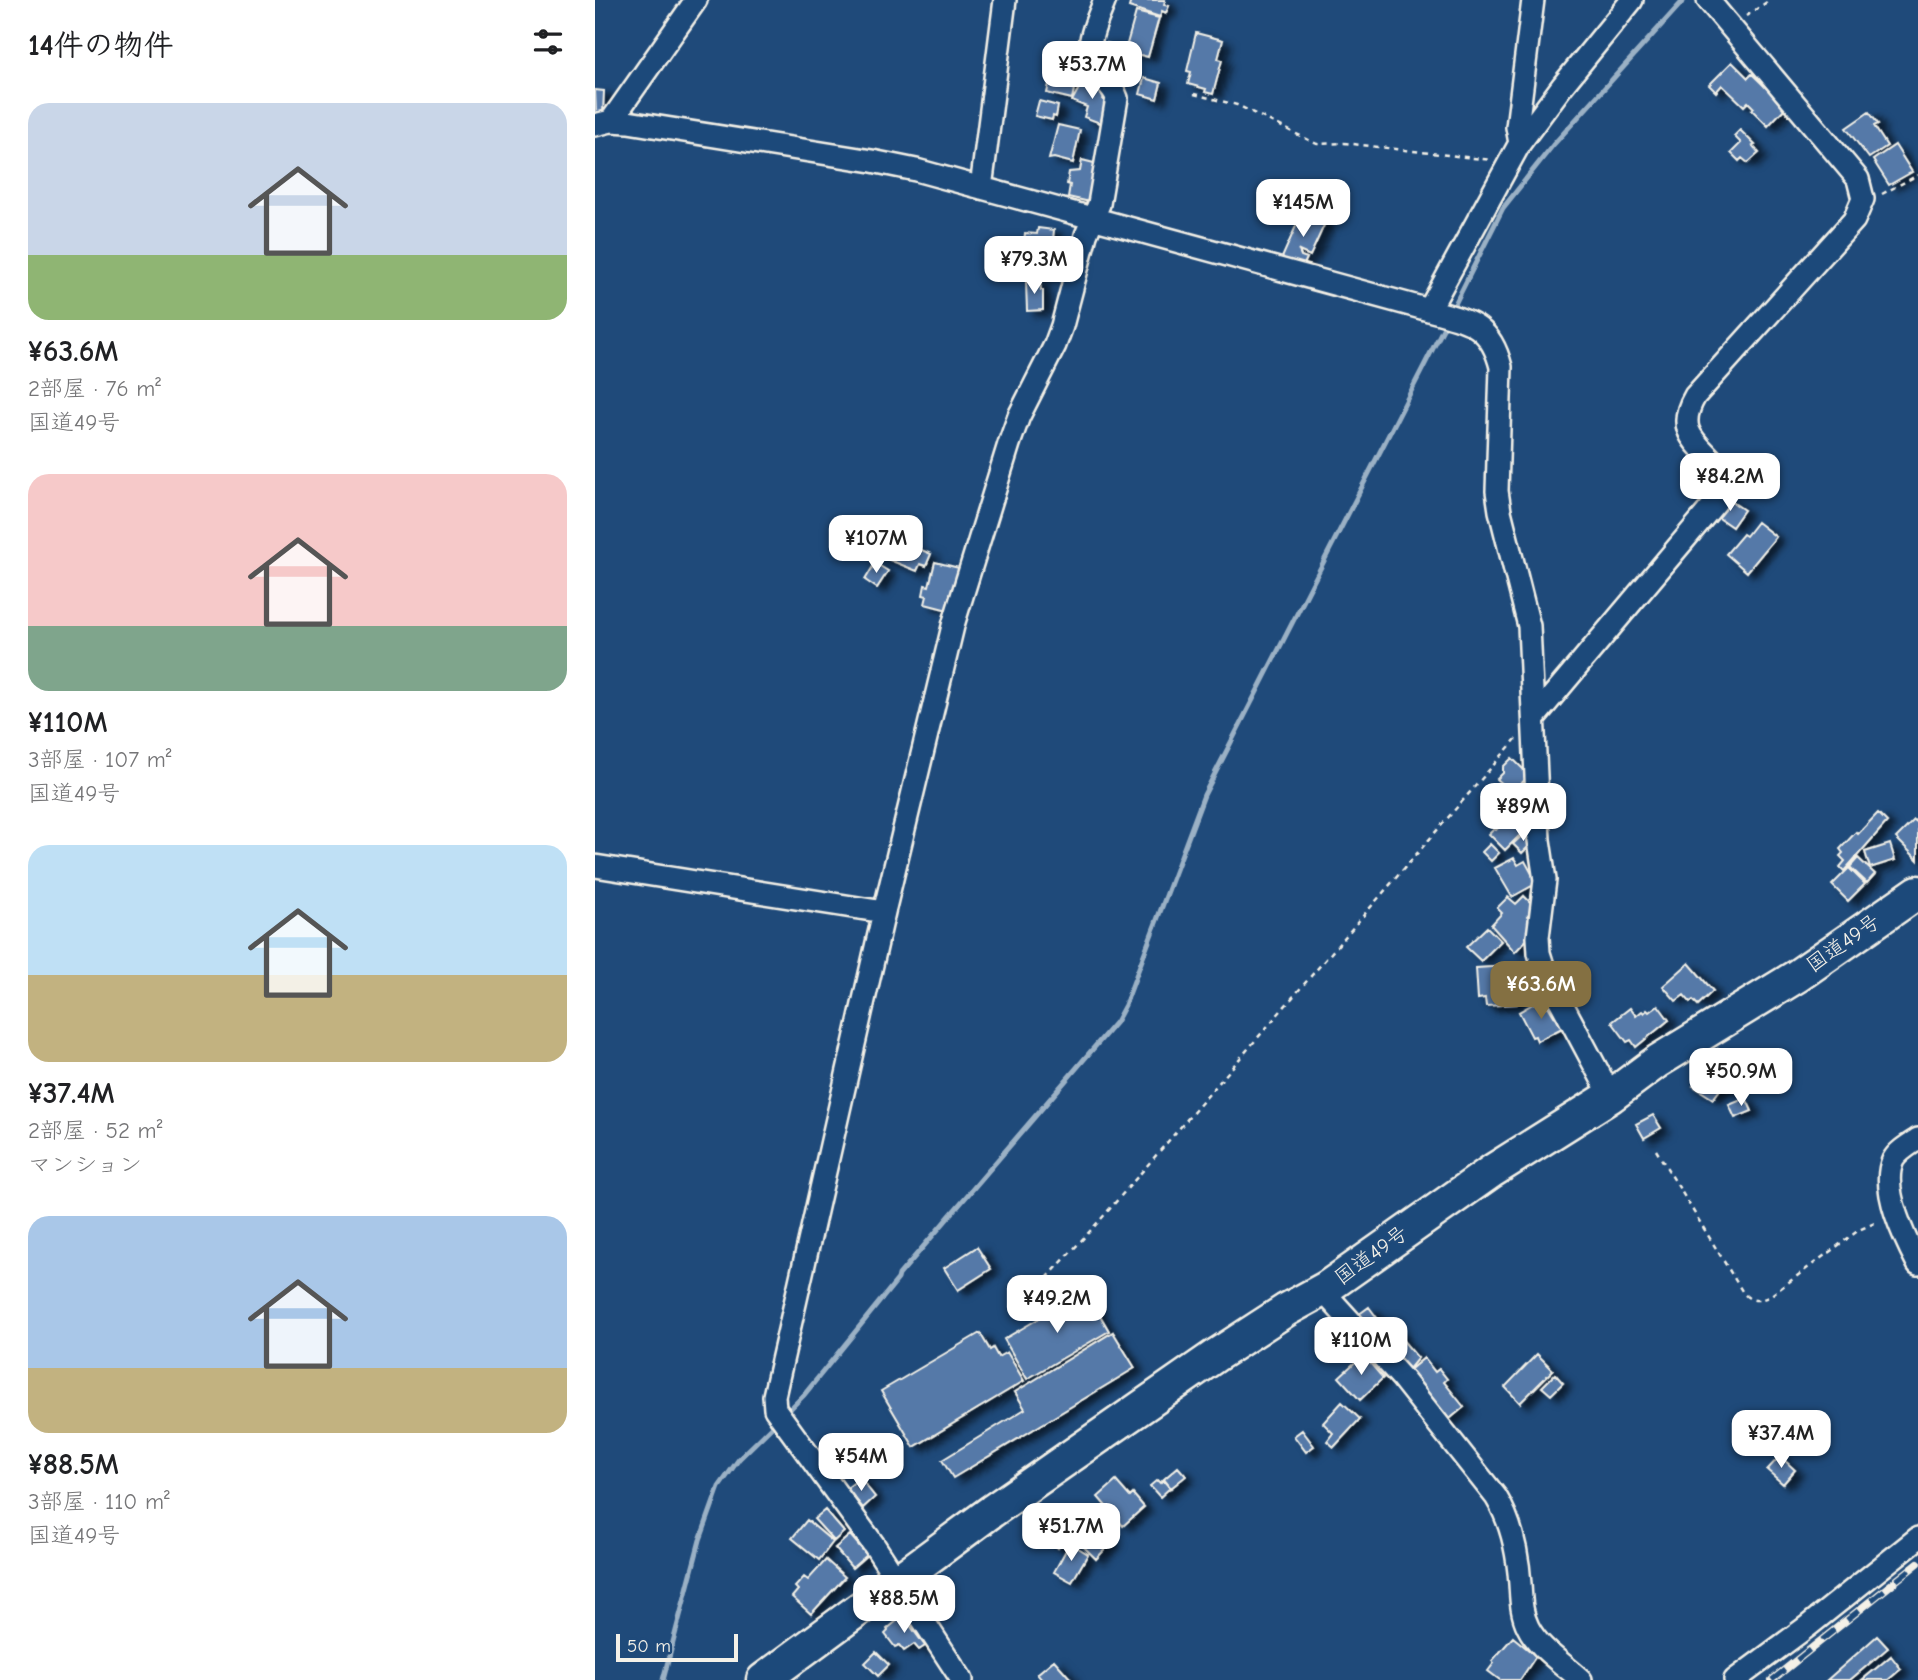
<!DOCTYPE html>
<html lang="ja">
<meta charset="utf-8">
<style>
body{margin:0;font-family:"Comic Neue","Klee One",sans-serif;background:#f6f6f6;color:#202124;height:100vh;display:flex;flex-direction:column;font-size:26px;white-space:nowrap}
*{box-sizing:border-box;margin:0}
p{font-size:23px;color:#757577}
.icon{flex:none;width:38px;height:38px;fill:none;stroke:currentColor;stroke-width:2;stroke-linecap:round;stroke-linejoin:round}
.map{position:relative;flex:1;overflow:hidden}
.drawer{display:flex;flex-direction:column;background:#fff;width:595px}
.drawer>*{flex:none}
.scale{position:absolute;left:21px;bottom:18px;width:122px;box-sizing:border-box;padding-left:7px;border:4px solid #f4f1e8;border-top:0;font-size:19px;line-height:24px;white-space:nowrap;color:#f4f1e8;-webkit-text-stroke:5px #1f4a7a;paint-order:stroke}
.price{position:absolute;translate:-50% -60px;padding:0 16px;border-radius:14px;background:#fff;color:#222;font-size:23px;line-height:46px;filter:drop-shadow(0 2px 4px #0008)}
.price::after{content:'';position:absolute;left:50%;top:42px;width:21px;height:16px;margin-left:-10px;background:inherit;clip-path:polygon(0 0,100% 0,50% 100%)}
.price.current{background:#847042;color:#fff}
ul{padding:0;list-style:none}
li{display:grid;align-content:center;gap:14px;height:371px;padding:0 28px}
li span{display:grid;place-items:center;height:217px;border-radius:21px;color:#555}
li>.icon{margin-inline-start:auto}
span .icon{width:126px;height:126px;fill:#fffc;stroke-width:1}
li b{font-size:30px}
h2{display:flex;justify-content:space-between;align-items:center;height:84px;padding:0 28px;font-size:30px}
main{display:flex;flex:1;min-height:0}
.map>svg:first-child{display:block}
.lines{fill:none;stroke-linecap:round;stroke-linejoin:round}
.stream{stroke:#9bb1c5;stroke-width:5}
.building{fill:#5479a8;stroke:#f4f1e8;stroke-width:2;filter:url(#shadow)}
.minor-casing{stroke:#f4f1e8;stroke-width:26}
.highway-casing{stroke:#f4f1e8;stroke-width:37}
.path{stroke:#f4f1e8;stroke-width:2.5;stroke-dasharray:5 5;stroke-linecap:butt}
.minor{stroke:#1f4a7a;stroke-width:21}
.highway{stroke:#1f4a7a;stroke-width:32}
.rail-casing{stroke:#f4f1e8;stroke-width:8}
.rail{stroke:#1f4a7a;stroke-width:5;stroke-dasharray:16;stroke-linecap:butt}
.labels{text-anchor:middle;stroke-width:5;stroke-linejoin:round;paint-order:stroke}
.street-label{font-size:21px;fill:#f4f1e8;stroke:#1f4a7a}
</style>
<main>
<section class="drawer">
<h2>14件の物件<svg class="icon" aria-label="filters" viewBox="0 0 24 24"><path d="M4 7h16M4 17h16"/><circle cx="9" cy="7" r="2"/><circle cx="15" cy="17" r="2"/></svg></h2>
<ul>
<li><span style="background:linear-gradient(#c9d6e8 70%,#8fb573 0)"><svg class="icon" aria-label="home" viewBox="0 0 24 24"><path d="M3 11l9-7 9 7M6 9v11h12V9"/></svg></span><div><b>¥63.6M</b><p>2部屋 · 76 m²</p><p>国道49号</p></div></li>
<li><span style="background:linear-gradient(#f6c9c9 70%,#7fa58c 0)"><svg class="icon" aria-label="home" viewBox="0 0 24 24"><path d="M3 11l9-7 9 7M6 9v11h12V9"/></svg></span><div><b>¥110M</b><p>3部屋 · 107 m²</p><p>国道49号</p></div></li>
<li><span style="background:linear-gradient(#bfe0f5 60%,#c2b280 0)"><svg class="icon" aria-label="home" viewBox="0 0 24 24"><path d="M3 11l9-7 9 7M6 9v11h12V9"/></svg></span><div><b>¥37.4M</b><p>2部屋 · 52 m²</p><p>マンション</p></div></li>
<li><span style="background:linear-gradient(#a9c7e8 70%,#c2b280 0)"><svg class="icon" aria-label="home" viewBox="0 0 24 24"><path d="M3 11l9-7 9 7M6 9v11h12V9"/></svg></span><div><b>¥88.5M</b><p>3部屋 · 110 m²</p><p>国道49号</p></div></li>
</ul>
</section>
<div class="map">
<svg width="1323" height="1680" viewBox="0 0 1323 1680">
<defs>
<filter id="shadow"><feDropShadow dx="8" dy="4.5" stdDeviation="3.5" flood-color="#0009"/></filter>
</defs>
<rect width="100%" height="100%" fill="#1f4a7a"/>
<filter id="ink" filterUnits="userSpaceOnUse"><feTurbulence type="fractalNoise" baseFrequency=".0143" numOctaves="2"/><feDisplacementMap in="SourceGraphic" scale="14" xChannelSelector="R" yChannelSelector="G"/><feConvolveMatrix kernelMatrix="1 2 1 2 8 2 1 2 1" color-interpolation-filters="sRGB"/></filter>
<g filter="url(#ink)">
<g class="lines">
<!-- stream -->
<path class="stream" d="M 856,312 L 908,208 L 958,145 L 1089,0
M 189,1415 L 209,1395 L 303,1279 L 304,1275 L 521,1022 L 530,1005 L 609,795 L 852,321
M 68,1680 L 105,1540 L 124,1487 L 144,1459 L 182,1422"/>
</g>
<!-- building -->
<path class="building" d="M 536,0 L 570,0 L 569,5 L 574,6 L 571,13 L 567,11 L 565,17 L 534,7 Z
M 541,12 L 564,18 L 553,57 L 530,51 Z
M 601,33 L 628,40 L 623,59 L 627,60 L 618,94 L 610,92 L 611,89 L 593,84 L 596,72 L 592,71 Z
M 512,43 L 530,48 L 524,70 L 506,65 Z
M 462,49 L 484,54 L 476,88 L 479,89 L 477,99 L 452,93 Z
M 1137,62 L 1153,78 L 1157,74 L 1191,107 L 1173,126 L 1157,110 L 1159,108 L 1153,102 L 1149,106 L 1127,85 L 1121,92 L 1114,85 Z
M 549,78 L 566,83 L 562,99 L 545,94 Z
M 489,79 L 498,82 L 497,85 L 512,91 L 508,99 L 513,104 L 505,123 L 489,117 L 492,107 L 477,101 Z
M 0,90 L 9,91 L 8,113 L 1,113 L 1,115 Z
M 444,101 L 463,106 L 461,117 L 458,116 L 457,120 L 440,116 Z
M 1274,112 L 1283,124 L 1279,126 L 1292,146 L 1274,158 L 1251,128 Z
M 463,125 L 485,130 L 478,163 L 459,158 L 454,159 Z
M 1145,130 L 1160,145 L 1158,146 L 1164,153 L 1153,163 L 1147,158 L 1144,161 L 1136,153 L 1146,143 L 1139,136 Z
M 1300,145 L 1317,172 L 1294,185 L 1278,160 Z
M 487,160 L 503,164 L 495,202 L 473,197 L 475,185 L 472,184 L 474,172 L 485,171 Z
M 708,210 L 731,221 L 715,256 L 704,251 L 706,256 L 712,258 L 707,269 L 686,260 Z
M 443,228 L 459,230 L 454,275 L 429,273 L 430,262 L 424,261 L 425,251 L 428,251 L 430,233 L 442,234 Z
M 445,281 L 446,290 L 448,290 L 448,310 L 432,311 L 431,282 Z
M 1133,499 L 1149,510 L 1137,527 L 1121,516 Z
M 1162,522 L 1181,537 L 1152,572 L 1131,554 L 1148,534 L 1151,536 Z
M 279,534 L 302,543 L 303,540 L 336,554 L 331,566 L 325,564 L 322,571 L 282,555 L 284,552 L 274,548 Z
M 340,562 L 364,568 L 353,610 L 330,604 L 332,596 L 328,595 L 330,585 L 334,586 Z
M 280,563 L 293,571 L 282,588 L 270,580 Z
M 917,758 L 934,775 L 918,793 L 902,779 L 908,773 L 908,767 Z
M 928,787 L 937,796 L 919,811 L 911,804 Z
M 922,809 L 932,819 L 927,824 L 932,828 L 910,850 L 894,834 L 899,829 L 901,830 Z
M 1283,813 L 1292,822 L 1249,871 L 1245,867 L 1250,861 L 1245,856 L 1248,853 L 1245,849 L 1261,832 L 1263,834 Z
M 1319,820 L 1323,823 L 1323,860 L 1301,838 Z
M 929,834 L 938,842 L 927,853 L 918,844 Z
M 895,844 L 904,853 L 896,861 L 887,852 Z
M 1295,844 L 1300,860 L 1275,868 L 1270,852 Z
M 919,858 L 923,865 L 930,861 L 942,883 L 917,897 L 900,868 Z
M 1263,858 L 1280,874 L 1272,883 L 1255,867 Z
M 1254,868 L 1270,884 L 1253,901 L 1237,885 Z
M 929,896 L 940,907 L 932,916 L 939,922 L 932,930 L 937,934 L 920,952 L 896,925 L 907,913 L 902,908 L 913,897 L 921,904 Z
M 892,927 L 906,941 L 886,961 L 871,947 Z
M 1094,963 L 1118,991 L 1103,1005 L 1098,1000 L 1095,1002 L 1089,995 L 1081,1001 L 1068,986 Z
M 913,966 L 915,989 L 921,988 L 922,1004 L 891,1006 L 890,998 L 883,999 L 881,968 Z
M 945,1000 L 949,1008 L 953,1006 L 959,1016 L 964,1013 L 971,1026 L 942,1041 L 940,1036 L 937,1037 L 924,1012 Z
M 1063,1005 L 1074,1020 L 1041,1047 L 1036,1040 L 1032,1042 L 1017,1022 L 1035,1008 L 1041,1016 L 1047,1011 L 1049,1013 L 1052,1010 L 1054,1012 Z
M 1123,1049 L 1143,1063 L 1135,1074 L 1140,1077 L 1132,1090 L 1127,1087 L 1118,1099 L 1098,1086 Z
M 1151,1098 L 1157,1111 L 1140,1118 L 1134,1105 Z
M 1058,1115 L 1066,1128 L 1049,1138 L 1041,1124 Z
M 382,1247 L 396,1269 L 363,1290 L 349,1268 Z
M 491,1291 L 514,1331 L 432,1379 L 409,1339 Z
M 774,1307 L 788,1326 L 775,1336 L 763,1315 Z
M 803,1329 L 806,1334 L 804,1336 L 823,1358 L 813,1370 L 785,1344 Z
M 518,1332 L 540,1368 L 358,1478 L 347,1460 L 430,1409 L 420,1392 Z
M 385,1333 L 395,1350 L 398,1348 L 403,1357 L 412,1352 L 429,1381 L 319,1447 L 286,1391 Z
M 942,1354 L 958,1370 L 925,1403 L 910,1387 Z
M 768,1355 L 788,1378 L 765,1400 L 744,1377 Z
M 829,1358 L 840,1372 L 844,1369 L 852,1379 L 849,1382 L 869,1407 L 851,1422 L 811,1373 Z
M 960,1374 L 968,1383 L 956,1395 L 947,1387 Z
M 747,1402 L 765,1419 L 739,1447 L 732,1441 L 738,1433 L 728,1423 Z
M 707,1430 L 719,1446 L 711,1452 L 699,1436 Z
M 1185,1456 L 1200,1470 L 1188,1484 L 1172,1470 Z
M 583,1467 L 591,1476 L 576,1488 L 569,1479 Z
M 265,1478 L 280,1497 L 268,1508 L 252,1488 Z
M 562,1480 L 565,1483 L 568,1480 L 575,1488 L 565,1497 L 555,1486 Z
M 521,1481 L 535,1497 L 538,1494 L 549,1507 L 528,1526 L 503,1497 Z
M 460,1508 L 481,1526 L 463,1548 L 442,1530 Z
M 230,1510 L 249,1532 L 239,1541 L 219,1519 Z
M 212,1520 L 238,1542 L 224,1560 L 197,1538 Z
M 505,1531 L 517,1542 L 501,1559 L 489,1547 Z
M 255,1535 L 272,1555 L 257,1568 L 240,1548 Z
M 475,1543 L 493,1554 L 477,1582 L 459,1572 Z
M 231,1560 L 250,1577 L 216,1614 L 197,1597 L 203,1590 L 200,1587 L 209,1577 L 213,1580 Z
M 308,1616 L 330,1646 L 324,1650 L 319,1644 L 309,1651 L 304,1645 L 300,1647 L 290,1634 L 293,1631 L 292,1629 Z
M 1282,1636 L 1293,1648 L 1255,1680 L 1232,1680 Z
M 918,1637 L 941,1656 L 925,1680 L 905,1680 L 893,1671 L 899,1663 L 897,1661 Z
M 281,1652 L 294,1665 L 283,1676 L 270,1663 Z
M 1296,1656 L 1306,1669 L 1293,1680 L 1267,1680 Z
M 459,1660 L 475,1678 L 473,1680 L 447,1680 L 442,1674 Z"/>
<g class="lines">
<!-- minor casing -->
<g class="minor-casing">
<path id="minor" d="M 16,121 L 101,0
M 0,125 L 16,121 L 33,122 L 277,161 L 321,170 L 834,310 C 873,321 895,323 906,367 L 902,491 L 905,511 L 934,626 L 944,840 L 950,880 L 943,937 L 944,953 L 950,972 L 1016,1096
M 925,143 L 968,85 L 1037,0
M 386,188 L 410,0
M 834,310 L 925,143 L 922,127 L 938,0
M 939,718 L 1121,502 L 1129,486 L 1129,475 C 1111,446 1076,437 1100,396 L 1259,220 L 1268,199 L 1263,179 L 1113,0
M 0,866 L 289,912
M 1323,1139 C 1314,1145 1303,1151 1298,1160 C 1285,1189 1310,1239 1323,1264
M 731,1288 L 738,1302 L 806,1377 L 901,1497 C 917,1523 923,1554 925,1584 C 926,1599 926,1613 933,1627 C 943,1648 969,1664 986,1680
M 367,1680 L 279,1545 L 180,1409 L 179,1396 L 289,912 L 359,622 L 414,444 L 424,416 L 460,345 L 467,326 L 491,235 L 504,204 L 522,98 C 518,86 509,81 502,72 C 486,49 501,24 510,0
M 1140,1680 L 1213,1626 L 1323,1538"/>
</g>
<!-- highway casing -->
<g class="highway-casing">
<path id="highway" d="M 168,1680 L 397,1511 L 620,1356 L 691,1310 L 731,1288 L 897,1171 L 1016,1096 L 1063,1061 L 1202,976 L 1323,892"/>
</g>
<!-- path -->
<path class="path" d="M 1151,16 L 1175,0
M 599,94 L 642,105 L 722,144 L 749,143 L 896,160
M 1287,194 L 1323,175
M 1061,1150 L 1147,1291 C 1154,1302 1164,1302 1175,1296 L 1264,1230 L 1284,1221
M 452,1278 L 506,1219 L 921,739"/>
<!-- minor -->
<use href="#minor" class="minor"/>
<!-- highway -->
<use href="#highway" class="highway"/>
<!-- rail casing -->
<g class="rail-casing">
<path id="rail" d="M 1177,1680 L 1323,1563"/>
</g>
<!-- rail -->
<use href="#rail" class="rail"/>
</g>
</g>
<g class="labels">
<!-- street labels -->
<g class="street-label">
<text transform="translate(1248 943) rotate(-35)" y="7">国道49号</text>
<text transform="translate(776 1255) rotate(-36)" y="7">国道49号</text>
</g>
</g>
</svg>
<div class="scale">50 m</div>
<b class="price" style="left:497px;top:101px">¥53.7M</b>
<b class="price" style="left:708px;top:239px">¥145M</b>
<b class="price" style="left:439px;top:296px">¥79.3M</b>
<b class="price" style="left:1135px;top:513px">¥84.2M</b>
<b class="price" style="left:281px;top:575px">¥107M</b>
<b class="price" style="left:928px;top:843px">¥89M</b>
<b class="price current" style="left:946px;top:1021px">¥63.6M</b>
<b class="price" style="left:1146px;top:1108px">¥50.9M</b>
<b class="price" style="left:462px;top:1335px">¥49.2M</b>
<b class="price" style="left:766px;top:1377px">¥110M</b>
<b class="price" style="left:1186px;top:1470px">¥37.4M</b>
<b class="price" style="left:266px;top:1493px">¥54M</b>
<b class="price" style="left:476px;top:1563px">¥51.7M</b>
<b class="price" style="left:309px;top:1635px">¥88.5M</b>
</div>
</main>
